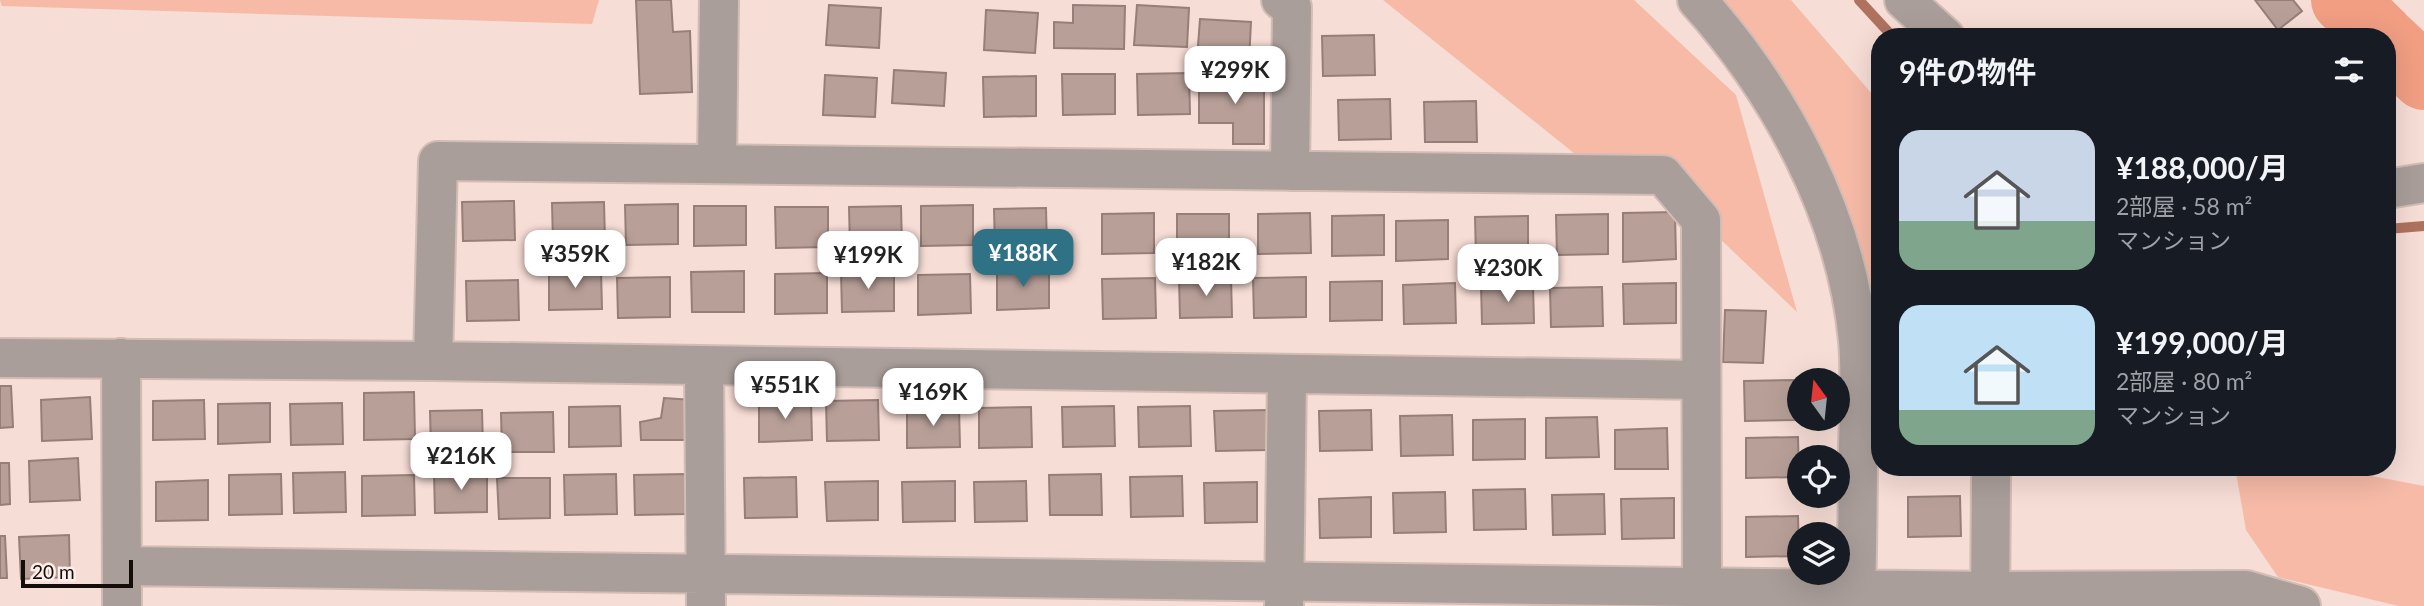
<!DOCTYPE html>
<html lang="ja">
<meta charset="utf-8">
<style>
body{margin:0;font-family:Lato,"Noto Sans JP",sans-serif;background:#242831;color:#f1f3f6;height:100vh;display:flex;flex-direction:column;font-size:26px;white-space:nowrap}
*{box-sizing:border-box;margin:0}
p{font-size:23px;color:#9ea1a6}
.icon{flex:none;width:38px;height:38px;fill:none;stroke:currentColor;stroke-width:2;stroke-linecap:round;stroke-linejoin:round}
.map{position:relative;flex:1;overflow:hidden}
.drawer{position:absolute;left:1871px;top:28px;width:525px;height:448px;display:flex;flex-direction:column;background:#171b24;border-radius:28px;box-shadow:0 7px 28px #0002}
.drawer>*{flex:none}
.needle{width:46px;rotate:345deg}
.tools{position:absolute;left:1787px;top:368px;display:grid;gap:14px}
.tools a{display:grid;place-items:center;width:63px;height:63px;border-radius:50%;background:#171b24;box-shadow:0 7px 28px #0002;font-size:35px}
.scale{position:absolute;left:21px;bottom:18px;width:112px;box-sizing:border-box;padding-left:7px;border:4px solid #150d0a;border-top:0;font-size:19px;line-height:24px;white-space:nowrap;color:#150d0a;-webkit-text-stroke:5px #fcede8;paint-order:stroke}
.price{position:absolute;translate:-50% -60px;padding:0 16px;border-radius:14px;background:#fff;color:#222;font-size:23px;line-height:46px;filter:drop-shadow(0 2px 4px #0008)}
.price::after{content:'';position:absolute;left:50%;top:42px;width:21px;height:16px;margin-left:-10px;background:inherit;clip-path:polygon(0 0,100% 0,50% 100%)}
.price.active{background:#307285;color:#fff}
ul{padding:0;list-style:none}
li{display:flex;align-items:center;gap:21px;height:175px;padding:0 28px}
li span{display:grid;place-items:center;flex:none;width:196px;height:140px;border-radius:21px;color:#555}
li>.icon{margin-inline-start:auto}
span .icon{width:84px;height:84px;fill:#fffc;stroke-width:1}
li b{font-size:30px}
h2{display:flex;justify-content:space-between;align-items:center;height:84px;padding:0 28px;font-size:30px}
.map>svg:first-child{display:block}
.green{fill:#f6baa7}
.lines{fill:none;stroke-linecap:round;stroke-linejoin:round}
.stream{stroke:#af725f;stroke-width:10}
.river{stroke:#f19e83;stroke-width:66}
.building{fill:#b8a098;stroke:#967f78;stroke-width:2}
.minor-casing{stroke:#d2bcb5;stroke-width:42}
.minor{stroke:#a99e9a;stroke-width:38}
</style>
<div class="map">
<svg width="2424" height="606" viewBox="0 0 2424 606">
<rect width="100%" height="100%" fill="#f6ddd5"/>
<!-- green -->
<path class="green" d="M 0,0 L 599,0 L 592,24 L 2,6 Z
M 1383,0 L 1634,0 L 1736,95 L 1797,312 L 1718,237 L 1655,158 L 1585,162 Z
M 1690,0 L 1791,0 L 1879,102 L 1879,304 L 1864,298 L 1748,64 Z
M 2235,467 L 2367,467 L 2367,475 L 2424,486 L 2424,606 L 2399,606 L 2278,577 L 2246,530 Z"/>
<g class="lines">
<!-- stream -->
<path class="stream" d="M 1859,0 L 1893,37
M 2387,229 L 2424,226"/>
<!-- river -->
<path class="river" d="M 2344,0 L 2382,37
M 2387,42 L 2424,77"/>
</g>
<!-- building -->
<path class="building" d="M 636,0 L 671,0 L 673,32 L 690,31 L 692,92 L 640,94 Z
M 2255,0 L 2293,0 L 2302,11 L 2278,30 Z
M 829,5 L 881,8 L 879,48 L 826,45 Z
M 1073,5 L 1125,6 L 1124,49 L 1054,48 L 1054,22 L 1073,23 Z
M 1137,5 L 1189,8 L 1187,47 L 1134,45 Z
M 986,10 L 1038,13 L 1035,53 L 984,50 Z
M 1200,19 L 1251,22 L 1249,62 L 1197,59 Z
M 1374,35 L 1375,75 L 1323,76 L 1322,36 Z
M 894,70 L 946,73 L 944,106 L 892,103 Z
M 1189,73 L 1190,114 L 1138,115 L 1137,74 Z
M 1062,74 L 1115,74 L 1115,114 L 1063,115 Z
M 825,75 L 877,78 L 875,117 L 823,115 Z
M 1036,76 L 1036,116 L 984,117 L 983,77 Z
M 1199,77 L 1264,77 L 1264,144 L 1233,144 L 1233,123 L 1199,123 Z
M 1390,99 L 1391,139 L 1339,140 L 1338,100 Z
M 1476,101 L 1477,142 L 1425,142 L 1424,102 Z
M 514,201 L 515,240 L 463,241 L 462,202 Z
M 604,202 L 605,241 L 553,242 L 552,203 Z
M 678,204 L 678,244 L 626,245 L 625,205 Z
M 973,205 L 973,245 L 921,246 L 921,206 Z
M 694,206 L 746,206 L 746,245 L 694,246 Z
M 901,206 L 902,245 L 850,247 L 849,207 Z
M 775,207 L 828,207 L 828,247 L 776,248 Z
M 1046,208 L 1047,247 L 995,248 L 994,209 Z
M 1675,212 L 1676,259 L 1623,262 L 1623,213 Z
M 1154,213 L 1154,253 L 1102,254 L 1102,214 Z
M 1310,213 L 1311,253 L 1258,254 L 1258,214 Z
M 1177,214 L 1229,214 L 1229,254 L 1177,255 Z
M 1608,214 L 1608,254 L 1557,255 L 1556,215 Z
M 1384,215 L 1384,255 L 1332,256 L 1332,216 Z
M 1528,216 L 1528,256 L 1476,257 L 1475,217 Z
M 1448,220 L 1448,259 L 1396,261 L 1396,221 Z
M 601,269 L 602,309 L 549,310 L 549,270 Z
M 1049,269 L 1049,308 L 997,310 L 997,270 Z
M 744,271 L 744,312 L 692,312 L 691,272 Z
M 894,271 L 894,311 L 842,312 L 841,272 Z
M 827,273 L 827,313 L 775,314 L 775,274 Z
M 970,274 L 971,313 L 918,315 L 918,275 Z
M 670,277 L 670,317 L 618,318 L 617,278 Z
M 1231,277 L 1232,317 L 1180,318 L 1179,278 Z
M 1306,277 L 1306,317 L 1254,318 L 1253,278 Z
M 1155,278 L 1156,318 L 1103,319 L 1102,279 Z
M 518,280 L 519,320 L 467,321 L 466,281 Z
M 1382,281 L 1382,320 L 1330,321 L 1330,282 Z
M 1455,283 L 1456,323 L 1404,324 L 1403,285 Z
M 1533,283 L 1534,323 L 1482,324 L 1481,284 Z
M 1676,283 L 1676,323 L 1624,324 L 1623,284 Z
M 1602,287 L 1603,326 L 1551,327 L 1550,288 Z
M 1725,310 L 1766,311 L 1763,363 L 1723,362 Z
M 1797,380 L 1797,420 L 1745,421 L 1744,381 Z
M 0,386 L 11,386 L 13,427 L 0,428 Z
M 414,392 L 415,439 L 364,440 L 364,393 Z
M 90,397 L 92,439 L 42,441 L 41,400 Z
M 664,398 L 692,400 L 693,440 L 641,440 L 640,422 L 661,418 Z
M 204,400 L 205,439 L 153,440 L 153,401 Z
M 878,400 L 879,440 L 827,441 L 826,401 Z
M 811,401 L 812,440 L 759,442 L 759,402 Z
M 270,403 L 270,442 L 218,444 L 218,404 Z
M 342,403 L 343,444 L 291,445 L 290,404 Z
M 620,406 L 621,446 L 569,447 L 569,407 Z
M 1114,406 L 1115,446 L 1063,447 L 1062,407 Z
M 1190,406 L 1191,446 L 1139,447 L 1138,407 Z
M 959,407 L 960,447 L 907,448 L 907,409 Z
M 1031,407 L 1032,447 L 979,448 L 979,408 Z
M 482,410 L 483,449 L 431,450 L 430,411 Z
M 1267,410 L 1267,450 L 1216,451 L 1214,411 Z
M 1371,410 L 1372,450 L 1320,451 L 1319,411 Z
M 553,412 L 554,452 L 502,452 L 501,413 Z
M 1452,415 L 1453,455 L 1401,456 L 1400,416 Z
M 1597,417 L 1599,457 L 1546,458 L 1546,418 Z
M 1525,419 L 1525,459 L 1473,460 L 1473,420 Z
M 1667,428 L 1668,469 L 1615,469 L 1615,430 Z
M 1798,437 L 1799,477 L 1746,478 L 1746,438 Z
M 78,458 L 80,500 L 30,502 L 29,461 Z
M 0,463 L 9,463 L 10,504 L 0,505 Z
M 345,472 L 346,512 L 294,513 L 293,473 Z
M 487,472 L 487,512 L 435,513 L 434,473 Z
M 281,474 L 282,514 L 229,515 L 229,475 Z
M 616,474 L 617,514 L 565,515 L 564,475 Z
M 686,474 L 687,514 L 635,515 L 634,475 Z
M 1101,474 L 1102,515 L 1050,515 L 1049,475 Z
M 414,475 L 415,515 L 362,516 L 362,476 Z
M 1182,476 L 1183,516 L 1131,517 L 1130,477 Z
M 796,477 L 797,517 L 745,518 L 744,478 Z
M 497,478 L 550,478 L 550,518 L 499,519 Z
M 208,480 L 208,520 L 156,521 L 156,482 Z
M 878,481 L 878,520 L 827,521 L 825,482 Z
M 955,481 L 955,521 L 903,522 L 902,482 Z
M 1026,481 L 1027,521 L 975,522 L 974,482 Z
M 1257,482 L 1257,522 L 1205,523 L 1204,483 Z
M 1525,489 L 1526,529 L 1474,530 L 1473,490 Z
M 1445,492 L 1446,532 L 1394,533 L 1393,493 Z
M 1604,494 L 1605,534 L 1553,535 L 1552,495 Z
M 1960,496 L 1961,536 L 1908,537 L 1908,497 Z
M 1371,497 L 1371,537 L 1320,538 L 1319,499 Z
M 1674,498 L 1674,538 L 1622,539 L 1621,499 Z
M 1798,516 L 1799,556 L 1746,557 L 1746,517 Z
M 69,535 L 70,577 L 21,579 L 19,537 Z
M 0,536 L 5,536 L 7,578 L 0,578 Z"/>
<g class="lines">
<!-- minor casing -->
<g class="minor-casing">
<path id="minor" d="M 1281,0 L 1292,8 L 1290,171
M 1697,0 C 1780,92 1846,215 1858,340 C 1861,375 1859,411 1858,447 C 1858,500 1857,553 1856,606
M 1904,0 L 1945,37
M 717,164 L 719,0
M 2387,189 L 2424,183
M 0,358 L 433,361 L 1701,380
M 121,358 L 122,606
M 433,361 L 438,161 L 1663,175 L 1701,220 L 1702,587
M 704,366 L 706,606
M 123,566 L 1990,591 L 2246,590 L 2301,606
M 1284,606 L 1287,374
M 1990,606 L 1991,478"/>
</g>
<!-- minor -->
<use href="#minor" class="minor"/>
</g>
</svg>
<div class="tools">
<a><svg class="needle" viewBox="-14 -14 28 28"><path d="M0-13l5 13h-10z" fill="#e53935"/><path d="M0 13l5-13h-10z" fill="#9ea1a6"/></svg></a>
<a><svg class="icon" aria-label="locate" viewBox="0 0 24 24"><circle cx="12" cy="12" r="6"/><path d="M12 2v4M12 18v4M2 12h4M18 12h4"/></svg></a>
<a><svg class="icon" aria-label="layers" viewBox="0 0 24 24"><path d="M12 4l9 5-9 5-9-5zM3 14l9 5 9-5"/></svg></a>
</div>
<div class="scale">20 m</div>
<b class="price" style="left:1235px;top:106px">¥299K</b>
<b class="price active" style="left:1023px;top:289px">¥188K</b>
<b class="price" style="left:575px;top:290px">¥359K</b>
<b class="price" style="left:868px;top:291px">¥199K</b>
<b class="price" style="left:1206px;top:298px">¥182K</b>
<b class="price" style="left:1508px;top:304px">¥230K</b>
<b class="price" style="left:785px;top:421px">¥551K</b>
<b class="price" style="left:933px;top:428px">¥169K</b>
<b class="price" style="left:461px;top:492px">¥216K</b>
<section class="drawer">
<h2>9件の物件<svg class="icon" aria-label="filters" viewBox="0 0 24 24"><path d="M4 7h16M4 17h16"/><circle cx="9" cy="7" r="2"/><circle cx="15" cy="17" r="2"/></svg></h2>
<ul>
<li><span style="background:linear-gradient(#c9d6e8 65%,#7fa58c 0)"><svg class="icon" aria-label="home" viewBox="0 0 24 24"><path d="M3 11l9-7 9 7M6 9v11h12V9"/></svg></span><div><b>¥188,000/月</b><p>2部屋 · 58 m²</p><p>マンション</p></div></li>
<li><span style="background:linear-gradient(#bfe0f5 75%,#7fa58c 0)"><svg class="icon" aria-label="home" viewBox="0 0 24 24"><path d="M3 11l9-7 9 7M6 9v11h12V9"/></svg></span><div><b>¥199,000/月</b><p>2部屋 · 80 m²</p><p>マンション</p></div></li>
</ul>
</section>
</div>
